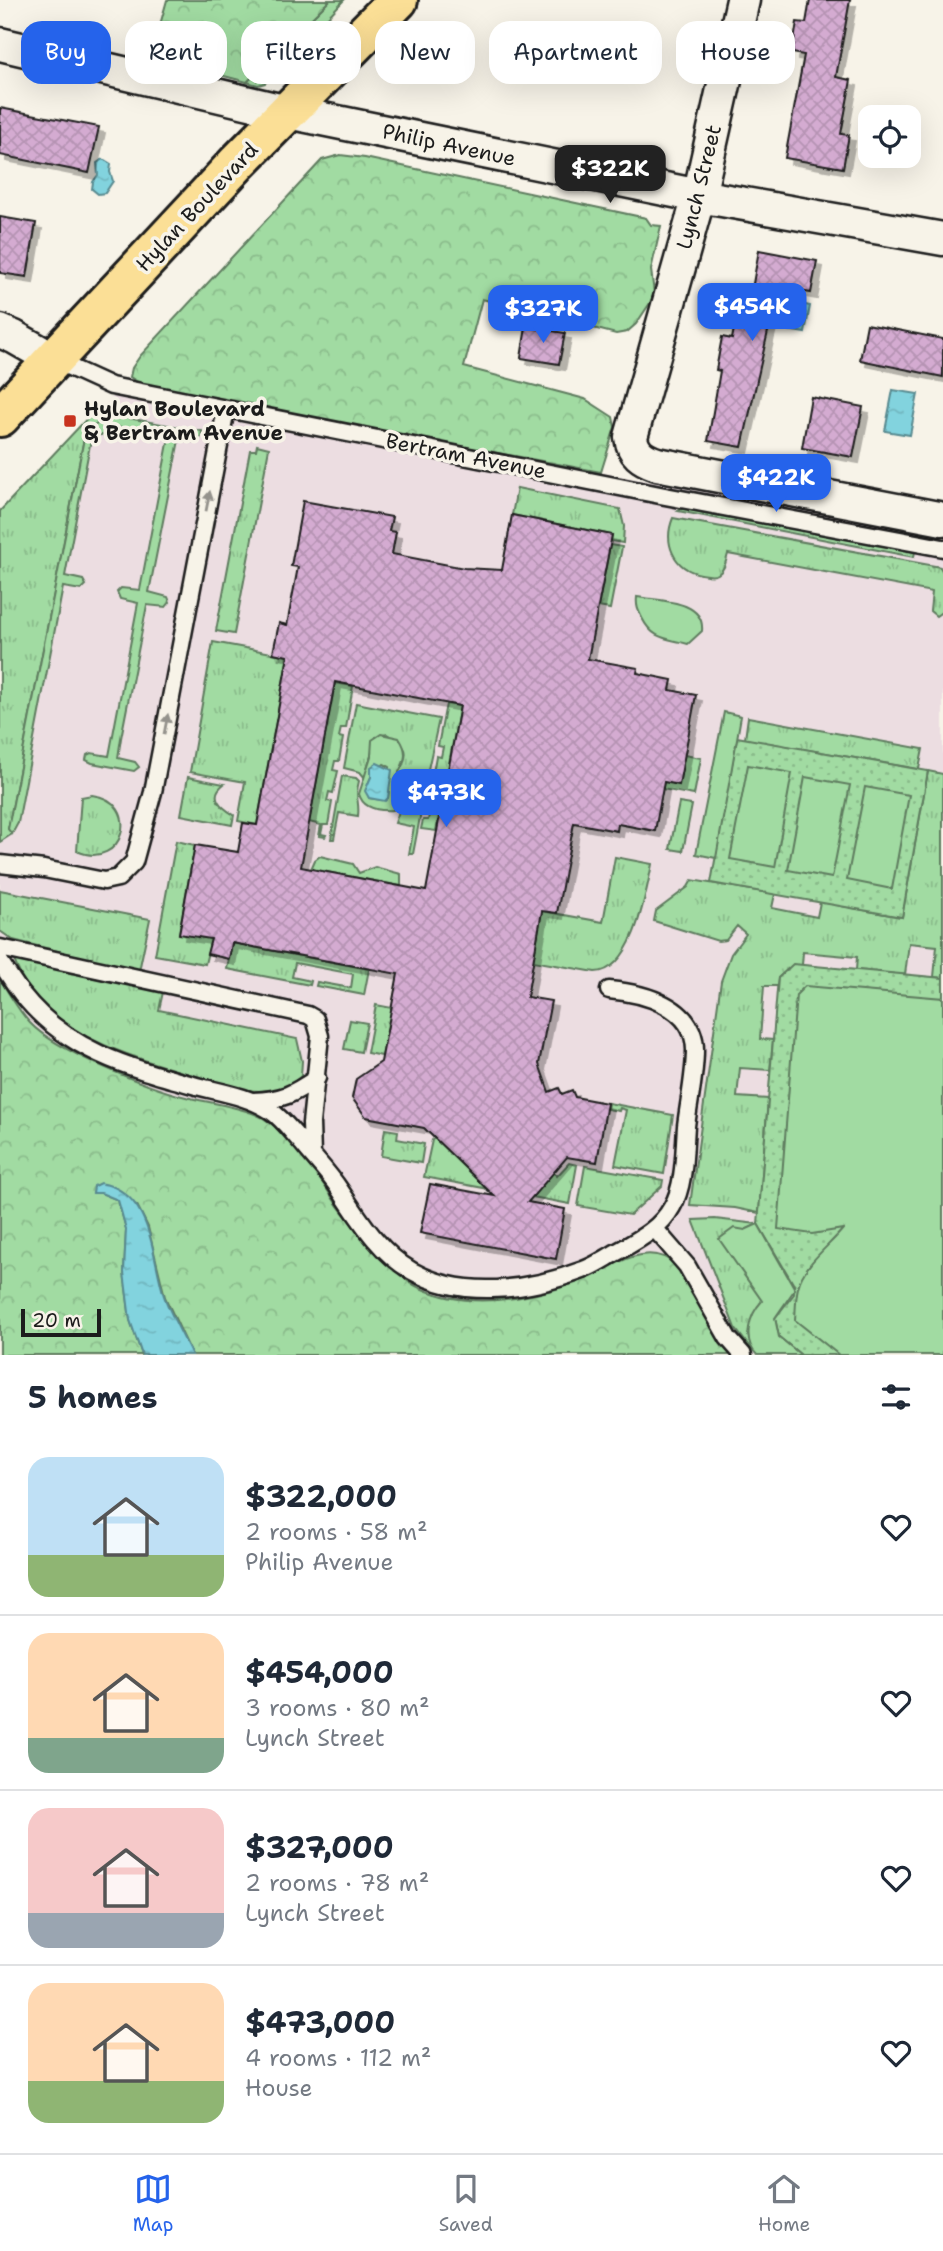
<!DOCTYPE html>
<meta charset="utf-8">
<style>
body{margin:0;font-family:"Shantell Sans",sans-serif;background:#f2f2f3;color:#1f2937;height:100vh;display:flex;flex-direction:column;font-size:26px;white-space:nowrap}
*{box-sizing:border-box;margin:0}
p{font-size:23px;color:#747a83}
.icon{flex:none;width:38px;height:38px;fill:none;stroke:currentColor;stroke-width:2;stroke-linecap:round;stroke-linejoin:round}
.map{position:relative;height:1355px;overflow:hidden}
.side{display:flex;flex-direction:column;background:#fff;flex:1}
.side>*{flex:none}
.top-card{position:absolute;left:21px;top:21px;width:901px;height:63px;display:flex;gap:14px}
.buttons{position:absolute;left:858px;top:105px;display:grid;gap:14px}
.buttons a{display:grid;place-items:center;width:63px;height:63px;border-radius:14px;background:#fff;box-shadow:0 7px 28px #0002;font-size:35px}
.scale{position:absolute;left:21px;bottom:18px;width:80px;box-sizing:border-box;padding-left:7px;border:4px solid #1c1c1c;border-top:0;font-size:19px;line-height:24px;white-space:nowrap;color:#1c1c1c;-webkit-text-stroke:5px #f7f3e8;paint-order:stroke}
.price{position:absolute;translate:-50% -60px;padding:0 16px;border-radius:14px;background:#2563eb;color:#fff;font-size:23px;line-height:46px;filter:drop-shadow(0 2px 4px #0008)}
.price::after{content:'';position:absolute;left:50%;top:42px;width:21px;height:16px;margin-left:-10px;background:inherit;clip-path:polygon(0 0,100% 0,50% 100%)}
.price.active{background:#222;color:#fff}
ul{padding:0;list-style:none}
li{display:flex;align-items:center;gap:21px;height:175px;padding:0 28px}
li+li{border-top:2px solid #e0e1e3}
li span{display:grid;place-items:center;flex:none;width:196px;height:140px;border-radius:21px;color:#555}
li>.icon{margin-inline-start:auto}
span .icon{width:84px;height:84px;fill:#fffc;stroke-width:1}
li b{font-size:30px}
h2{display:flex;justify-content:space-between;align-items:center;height:84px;padding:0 28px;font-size:30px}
.tag{padding:0 24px;border-radius:21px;background:#fff;box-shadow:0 7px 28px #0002;font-size:24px;line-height:63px}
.tag.active{background:#2563eb;color:#fff}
.tabs{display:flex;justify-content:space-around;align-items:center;height:98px;border-top:2px solid #e0e1e3;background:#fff;font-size:19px;color:#747a83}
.tabs a{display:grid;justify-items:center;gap:4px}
.tabs .active{color:#2563eb}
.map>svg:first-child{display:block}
.built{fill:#ecdde1}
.grass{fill:url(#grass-tufts);stroke:#5e7c5f;stroke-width:2}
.forest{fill:url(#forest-crowns);stroke:#5e7c5f;stroke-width:2}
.park{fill:url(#park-dots);stroke:#5e7c5f;stroke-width:2}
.garden{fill:#a1dba2;stroke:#5e7c5f;stroke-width:2;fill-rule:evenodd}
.water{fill:url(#water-ripples);stroke:#598a90;stroke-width:2}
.building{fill:url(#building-cross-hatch);stroke:#1c1c1c;stroke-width:2;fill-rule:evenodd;filter:url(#shadow)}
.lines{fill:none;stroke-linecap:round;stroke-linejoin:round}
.service-casing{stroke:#1c1c1c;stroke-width:21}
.minor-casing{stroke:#1c1c1c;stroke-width:37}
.primary-casing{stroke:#1c1c1c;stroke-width:44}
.service{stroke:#f7f3e8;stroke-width:16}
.minor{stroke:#f7f3e8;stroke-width:32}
.primary{stroke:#fbdf96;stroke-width:38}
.oneway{fill:#94928c}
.poi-dot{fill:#c8321e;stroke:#f7f3e8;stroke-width:2.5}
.labels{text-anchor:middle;stroke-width:7;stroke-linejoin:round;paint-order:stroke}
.street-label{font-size:21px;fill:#1c1c1c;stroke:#f7f3e8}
.poi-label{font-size:21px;font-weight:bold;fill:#1c1c1c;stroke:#f7f3e8;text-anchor:start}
</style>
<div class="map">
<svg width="943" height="1355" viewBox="0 0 943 1355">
<defs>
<pattern id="grass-tufts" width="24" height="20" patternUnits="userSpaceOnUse" patternTransform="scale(1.75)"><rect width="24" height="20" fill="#a1dba2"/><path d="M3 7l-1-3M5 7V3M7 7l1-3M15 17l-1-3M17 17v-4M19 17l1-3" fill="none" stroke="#8abb8b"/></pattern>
<pattern id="forest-crowns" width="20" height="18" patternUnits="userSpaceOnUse" patternTransform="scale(1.75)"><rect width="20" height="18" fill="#a1dba2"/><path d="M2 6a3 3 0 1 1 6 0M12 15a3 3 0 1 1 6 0" fill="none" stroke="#8abb8b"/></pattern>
<pattern id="park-dots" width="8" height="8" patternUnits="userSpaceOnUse" patternTransform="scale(1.75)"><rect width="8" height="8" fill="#a1dba2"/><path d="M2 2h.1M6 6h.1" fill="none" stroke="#8abb8b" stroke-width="1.8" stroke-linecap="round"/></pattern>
<pattern id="water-ripples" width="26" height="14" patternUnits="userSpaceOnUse" patternTransform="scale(1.75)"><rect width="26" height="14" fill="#82d3de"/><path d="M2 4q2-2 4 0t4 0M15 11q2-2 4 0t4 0" fill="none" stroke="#70b5be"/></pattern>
<pattern id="building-cross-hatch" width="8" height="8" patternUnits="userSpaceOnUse" patternTransform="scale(1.75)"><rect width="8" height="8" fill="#d4abd1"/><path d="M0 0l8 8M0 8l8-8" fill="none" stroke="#b593b3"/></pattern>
<filter id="shadow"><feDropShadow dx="6" dy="6" stdDeviation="0" flood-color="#0004"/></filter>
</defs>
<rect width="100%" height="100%" fill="#f7f3e8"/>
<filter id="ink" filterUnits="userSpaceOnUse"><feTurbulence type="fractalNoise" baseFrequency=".0143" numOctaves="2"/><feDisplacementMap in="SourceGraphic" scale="14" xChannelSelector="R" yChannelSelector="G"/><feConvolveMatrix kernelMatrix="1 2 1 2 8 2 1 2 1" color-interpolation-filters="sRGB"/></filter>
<g filter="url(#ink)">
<!-- built -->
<path class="built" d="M 130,377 L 147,388 L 943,536 L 943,1355 L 734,1355 L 627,1259 L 577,1283 L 530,1296 L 490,1301 L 455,1300 L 418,1287 L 395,1270 L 363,1238 L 315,1171 L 287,1138 L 237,1110 L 164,1092 L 90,1060 L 45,1036 L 30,1023 L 0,979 L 0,511 L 93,412 L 99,413 Z"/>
<!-- grass -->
<path class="grass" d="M 330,0 L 344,0 L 265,83 L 258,85 L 247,82 Z
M 93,412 L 99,413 L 102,419 L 85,433 L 8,829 L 12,834 L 0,842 L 0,511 Z
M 257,445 L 269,448 L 234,634 L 216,631 L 250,450 L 256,450 Z
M 517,488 L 620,509 L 624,526 L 623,543 L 611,541 L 612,535 L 512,515 Z
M 690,504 L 915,551 L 914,557 L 678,511 Z
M 673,518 L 940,567 L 943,572 L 943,611 L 936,616 L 930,611 L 932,592 L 728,554 C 726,560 725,570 718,574 C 713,577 707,575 701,574 C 673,569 663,542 673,518 Z
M 610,545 L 622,547 L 610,609 L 598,607 Z
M 213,642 L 288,656 L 257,825 L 238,821 L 245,782 L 190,772 Z
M 335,683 L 353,686 L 346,728 L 341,728 L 339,737 L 343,738 L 339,761 L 335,761 L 333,770 L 338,771 L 333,793 L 329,792 L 327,801 L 332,802 L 328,825 L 323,825 L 321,834 L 326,835 L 325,837 L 319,836 L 321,825 L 309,822 Z
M 356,703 L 439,719 L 425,783 L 408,781 L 402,786 L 399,772 C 411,751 407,746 387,734 L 376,737 L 365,778 L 360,772 L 344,768 Z
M 446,704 L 460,706 L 436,831 L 421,829 L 423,820 L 428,820 L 430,811 L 425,810 L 429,789 L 435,789 L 436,779 L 432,778 L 436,756 L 441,757 L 443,747 L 438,746 Z
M 748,717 L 923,749 L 919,769 L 745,739 Z
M 928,771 L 943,774 L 943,978 L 934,977 L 937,946 L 909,943 L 905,975 L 856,970 L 857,957 L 803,952 L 802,965 L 793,965 L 778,978 L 777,986 L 764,986 L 760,1039 L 773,1040 L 770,1070 L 740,1068 L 737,1097 L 768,1099 L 759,1213 L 735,1208 L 690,1205 L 721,981 L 731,954 L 746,934 L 737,926 L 726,940 L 718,941 L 654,921 L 656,911 L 688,887 L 692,880 L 775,894 L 772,908 L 817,917 L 820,902 L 902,917 Z
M 342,776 L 356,778 L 359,781 C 354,798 360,801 358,816 L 339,813 L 334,839 L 331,839 Z
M 188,777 L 224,784 C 208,796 221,807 234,815 L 232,825 L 181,815 Z
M 407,788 L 425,791 L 413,854 L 409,854 L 414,827 L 395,823 Z
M 92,795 C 143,801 124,872 77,851 L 81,797 Z
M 176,841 L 195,845 L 179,933 L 211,939 L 205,964 L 155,955 Z
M 615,857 L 652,864 C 646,893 633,971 595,972 L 533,961 L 542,911 L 603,922 Z
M 0,890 L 150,919 L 139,971 L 13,940 L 0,931 Z
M 232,943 L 369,969 L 364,995 L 316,986 L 317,982 L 351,988 L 353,974 L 295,963 L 292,977 L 311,981 L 310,985 L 227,969 Z
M 14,960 L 23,960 L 161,989 L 163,992 L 159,1010 L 297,1039 L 302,1061 L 301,1076 C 291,1086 276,1091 262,1091 C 246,1092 230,1085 214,1081 C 165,1067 95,1049 55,1016 C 37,1001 22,982 14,960 Z
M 376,1005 L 392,1008 L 382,1056 L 367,1053 Z
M 350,1020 L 367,1023 L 361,1052 L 344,1049 Z
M 608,1103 L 673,1115 L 664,1174 L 615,1165 L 626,1110 L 620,1108 L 619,1111 L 607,1109 Z
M 385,1129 L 398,1131 L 397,1139 L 424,1144 L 421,1163 L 381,1156 Z
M 435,1138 L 537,1157 L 557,1176 L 569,1163 L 577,1165 L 570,1204 L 424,1177 L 432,1140 Z
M 585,1166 L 663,1180 L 662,1186 L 630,1215 L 578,1206 Z
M 715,1219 L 758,1224 L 745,1230 L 762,1301 L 748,1335 L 752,1350 L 735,1328 L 693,1220 Z"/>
<!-- forest -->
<path class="forest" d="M 167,0 L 330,0 L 247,82 L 151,57 Z
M 340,155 L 365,158 L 646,218 L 651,225 L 661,226 L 651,270 L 654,293 L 650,303 L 636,324 L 627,332 L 616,334 L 482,299 L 464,367 L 585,399 L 613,417 L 615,427 L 601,472 L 147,388 L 130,377 L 132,368 L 140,356 L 322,160 Z
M 0,979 C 9,994 18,1010 30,1023 C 56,1051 149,1088 186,1097 C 206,1102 247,1108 263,1118 C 296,1138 317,1175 338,1206 C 352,1225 366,1242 383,1258 C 393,1269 406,1282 420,1288 C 469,1310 525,1300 575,1283 C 602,1274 635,1245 664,1257 C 687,1267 720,1332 734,1355 L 192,1355 L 165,1297 L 148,1227 L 137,1205 L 101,1193 L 118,1200 L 126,1229 L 124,1272 L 130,1320 L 142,1355 L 0,1355 Z"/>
<!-- park -->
<path class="park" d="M 737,737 L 928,771 L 902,917 L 711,883 Z
M 793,964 L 943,978 L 943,1355 L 801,1355 L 779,1337 L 775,1318 L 794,1294 L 794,1285 L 758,1224 L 778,978 Z"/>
<!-- garden -->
<path class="garden" d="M 99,413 L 202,431 L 201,437 L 197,442 L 179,440 L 149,592 L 168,597 L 170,602 L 166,607 L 147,605 L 121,738 L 118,758 L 135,762 L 139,767 L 134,771 L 92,763 L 86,760 L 87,755 L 91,753 L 109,756 L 138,603 L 120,599 L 117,592 L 121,588 L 140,590 L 169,438 L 116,427 L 111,436 L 92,434 L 65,576 L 83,580 L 86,585 L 81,590 L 63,587 L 18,823 L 12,834 L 8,829 L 85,433 L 102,420 Z
M 637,597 C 660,601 705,600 702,631 L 688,644 C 666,638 653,640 642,618 C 638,610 636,606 637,597 Z
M 724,712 L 741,716 L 716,858 L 696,854 Z
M 381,734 L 399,738 C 408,751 406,759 399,772 C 400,786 404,798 393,810 C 378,811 363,809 359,794 L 371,756 L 372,740 ZM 384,764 L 390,767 L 388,798 L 382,800 L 369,798 C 364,783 372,773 384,764 Z
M 684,755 L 701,758 L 694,795 L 662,789 L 664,782 L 679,784 Z
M 748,765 L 792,773 L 775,867 L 730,859 Z
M 805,777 L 850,785 L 832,878 L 788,870 Z
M 865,787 L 909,795 L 892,889 L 847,880 Z
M 679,803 L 692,805 L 683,851 L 670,849 Z
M 320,856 L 353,864 L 359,873 L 375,867 L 401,874 L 401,886 L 311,869 L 315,860 Z
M 805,986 L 943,998 L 943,1355 L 839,1355 L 795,1320 C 796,1307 795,1293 800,1281 C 809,1260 829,1246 843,1229 L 812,1234 L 778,1229 L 796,995 Z
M 758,1224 L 795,1289 L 775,1318 L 779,1337 L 801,1355 L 757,1355 C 742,1340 749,1315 762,1301 L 719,1239 L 734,1228 L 745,1230 Z"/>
<!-- water -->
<path class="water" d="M 103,159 L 111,164 L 110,172 L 113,181 L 105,193 L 98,194 L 92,189 L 93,182 L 98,175 L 97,163 Z
M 792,302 L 810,306 L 805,333 L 787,330 Z
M 893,390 L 918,394 L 910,435 L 885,431 Z
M 377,763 L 392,770 L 388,798 L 385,801 L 369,798 L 365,791 L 371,777 L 371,767 Z
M 100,1183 C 153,1192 151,1255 164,1296 C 171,1316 183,1336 192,1355 L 142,1355 L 130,1320 L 124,1272 L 126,1229 L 118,1200 L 101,1193 L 93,1193 L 94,1186 Z"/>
<!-- building -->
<path class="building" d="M 810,0 L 850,0 L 836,77 L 851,80 L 841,134 L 849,135 L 843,168 L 785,158 L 804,55 L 792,53 L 797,22 L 806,23 Z
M 0,108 L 99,127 L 89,173 L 0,155 Z
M 0,217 L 36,223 L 27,277 L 0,273 Z
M 759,250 L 817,261 L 811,293 L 778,287 L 742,447 L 708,441 L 720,371 L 716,370 L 722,337 L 732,339 L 741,293 L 751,295 Z
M 867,324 L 943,339 L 943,377 L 860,360 Z
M 526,327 L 565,333 L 559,364 L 521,358 Z
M 811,397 L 863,407 L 853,457 L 802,448 Z
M 303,501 L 392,517 L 389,531 L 396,532 L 392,554 L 464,568 L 502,570 L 512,515 L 612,535 L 588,659 L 638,668 L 637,673 L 672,680 L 670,690 L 696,695 L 679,785 L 664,782 L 655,831 L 618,824 L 617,831 L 574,823 L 557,913 L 542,911 L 527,997 L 551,1001 L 539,1064 L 549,1092 L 559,1088 L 562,1094 L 572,1090 L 575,1097 L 607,1103 L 597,1162 L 567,1157 L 528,1202 L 565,1209 L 556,1259 L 420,1233 L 430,1184 L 494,1196 L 424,1128 L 366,1117 L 352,1098 L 356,1079 L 381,1062 L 398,974 L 232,943 L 229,959 L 207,954 L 211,939 L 179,934 L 195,845 L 238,852 L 243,823 L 257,825 L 288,656 L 273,653 L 279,623 L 287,625 L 298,567 L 291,566 ZM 335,682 L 460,706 L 426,891 L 301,867 Z"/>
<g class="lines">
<!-- service casing -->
<g class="service-casing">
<path id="service" d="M 54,360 L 111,386 L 665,496 L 943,548
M 0,864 L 44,869 L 104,881 L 118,878 L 134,862 L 153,792 L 226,409
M 0,948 L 308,1015 L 315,1019 L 320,1036 L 311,1123 L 312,1155
M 0,962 C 7,972 14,984 22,994 C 66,1050 127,1067 193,1085 C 219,1092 249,1096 271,1111 C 283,1119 292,1132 302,1143 C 314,1158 329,1173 340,1190 C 360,1220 380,1253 412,1271 C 464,1300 530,1290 583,1270 C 595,1266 606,1258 617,1252 C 638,1240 660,1229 672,1207 C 685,1185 684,1152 686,1126 C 689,1101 695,1075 695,1050 C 695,1006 643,993 609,990
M 253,1101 C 283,1100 293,1094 317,1078
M 655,1229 L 687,1266 L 728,1338 L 743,1355"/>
</g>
<!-- minor casing -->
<g class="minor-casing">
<path id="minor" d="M 743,0 L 699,196 L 631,437 C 633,453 642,459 657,464 L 943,519
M 0,44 L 288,112 L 699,196 L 943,239
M 0,331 L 14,337 L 54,360"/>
</g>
<!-- primary casing -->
<g class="primary-casing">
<path id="primary" d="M 0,417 L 238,162 L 398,0"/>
</g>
<!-- service -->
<use href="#service" class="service"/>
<!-- minor -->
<use href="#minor" class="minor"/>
<!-- primary -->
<use href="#primary" class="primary"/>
</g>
<!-- one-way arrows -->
<defs><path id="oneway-solid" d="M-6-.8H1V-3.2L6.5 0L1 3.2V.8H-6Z" transform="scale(1.75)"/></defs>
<g class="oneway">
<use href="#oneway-solid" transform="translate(208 501) rotate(-79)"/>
<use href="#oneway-solid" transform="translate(166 724) rotate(-79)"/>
</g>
</g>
<!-- markers -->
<rect class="poi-dot" x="63" y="414" width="14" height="14" rx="3.5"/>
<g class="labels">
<!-- street labels -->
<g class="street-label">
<text transform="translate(449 145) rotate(12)" y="7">Philip Avenue</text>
<text transform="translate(699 187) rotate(-76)" y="7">Lynch Street</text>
<text transform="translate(197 207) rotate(-47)" y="7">Hylan Boulevard</text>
<text transform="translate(466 456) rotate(11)" y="7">Bertram Avenue</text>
</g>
<!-- poi labels -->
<g class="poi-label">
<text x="84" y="416">Hylan Boulevard<tspan x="84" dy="24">&amp; Bertram Avenue</tspan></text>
</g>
</g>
</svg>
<div class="buttons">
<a><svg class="icon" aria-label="locate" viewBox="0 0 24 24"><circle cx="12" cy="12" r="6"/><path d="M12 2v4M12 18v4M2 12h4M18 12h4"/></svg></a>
</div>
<div class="scale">20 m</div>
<b class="price active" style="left:610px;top:205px">$322K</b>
<b class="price" style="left:752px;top:343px">$454K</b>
<b class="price" style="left:543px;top:345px">$327K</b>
<b class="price" style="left:776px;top:514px">$422K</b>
<b class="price" style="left:446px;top:829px">$473K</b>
<div class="top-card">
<a class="tag active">Buy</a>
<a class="tag">Rent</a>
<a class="tag">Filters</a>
<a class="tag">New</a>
<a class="tag">Apartment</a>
<a class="tag">House</a>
</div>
</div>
<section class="side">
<h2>5 homes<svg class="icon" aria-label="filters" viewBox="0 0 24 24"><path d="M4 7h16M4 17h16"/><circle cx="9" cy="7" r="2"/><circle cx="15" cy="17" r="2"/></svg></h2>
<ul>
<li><span style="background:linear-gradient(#bfe0f5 70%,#8fb573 0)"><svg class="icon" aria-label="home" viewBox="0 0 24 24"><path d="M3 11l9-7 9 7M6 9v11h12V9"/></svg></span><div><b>$322,000</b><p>2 rooms · 58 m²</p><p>Philip Avenue</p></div><svg class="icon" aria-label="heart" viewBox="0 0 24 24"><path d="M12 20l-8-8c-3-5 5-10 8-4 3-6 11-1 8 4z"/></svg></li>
<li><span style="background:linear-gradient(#ffd9b3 75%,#7fa58c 0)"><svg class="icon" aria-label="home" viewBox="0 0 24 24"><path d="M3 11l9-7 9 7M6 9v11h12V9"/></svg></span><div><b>$454,000</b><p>3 rooms · 80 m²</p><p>Lynch Street</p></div><svg class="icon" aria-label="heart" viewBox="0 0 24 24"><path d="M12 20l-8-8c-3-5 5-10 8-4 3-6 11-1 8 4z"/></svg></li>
<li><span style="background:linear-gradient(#f6c9c9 75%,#9aa5b1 0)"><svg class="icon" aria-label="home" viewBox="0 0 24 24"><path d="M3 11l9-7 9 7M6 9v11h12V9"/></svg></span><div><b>$327,000</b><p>2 rooms · 78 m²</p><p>Lynch Street</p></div><svg class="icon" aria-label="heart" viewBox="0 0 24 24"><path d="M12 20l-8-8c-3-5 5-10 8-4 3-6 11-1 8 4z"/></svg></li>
<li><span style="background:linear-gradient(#ffd9b3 70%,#8fb573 0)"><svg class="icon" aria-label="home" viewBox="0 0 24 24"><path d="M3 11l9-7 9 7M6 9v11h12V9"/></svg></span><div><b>$473,000</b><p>4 rooms · 112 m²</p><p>House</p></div><svg class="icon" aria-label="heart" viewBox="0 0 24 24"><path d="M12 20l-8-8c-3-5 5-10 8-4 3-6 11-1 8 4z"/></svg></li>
</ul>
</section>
<nav class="tabs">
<a class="active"><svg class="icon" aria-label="map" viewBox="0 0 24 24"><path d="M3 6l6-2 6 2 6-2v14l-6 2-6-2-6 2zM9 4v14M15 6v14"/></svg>Map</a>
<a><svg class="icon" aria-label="saved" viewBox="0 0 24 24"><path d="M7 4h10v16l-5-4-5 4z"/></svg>Saved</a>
<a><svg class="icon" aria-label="home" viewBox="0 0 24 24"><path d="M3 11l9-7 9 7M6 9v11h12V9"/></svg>Home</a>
</nav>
